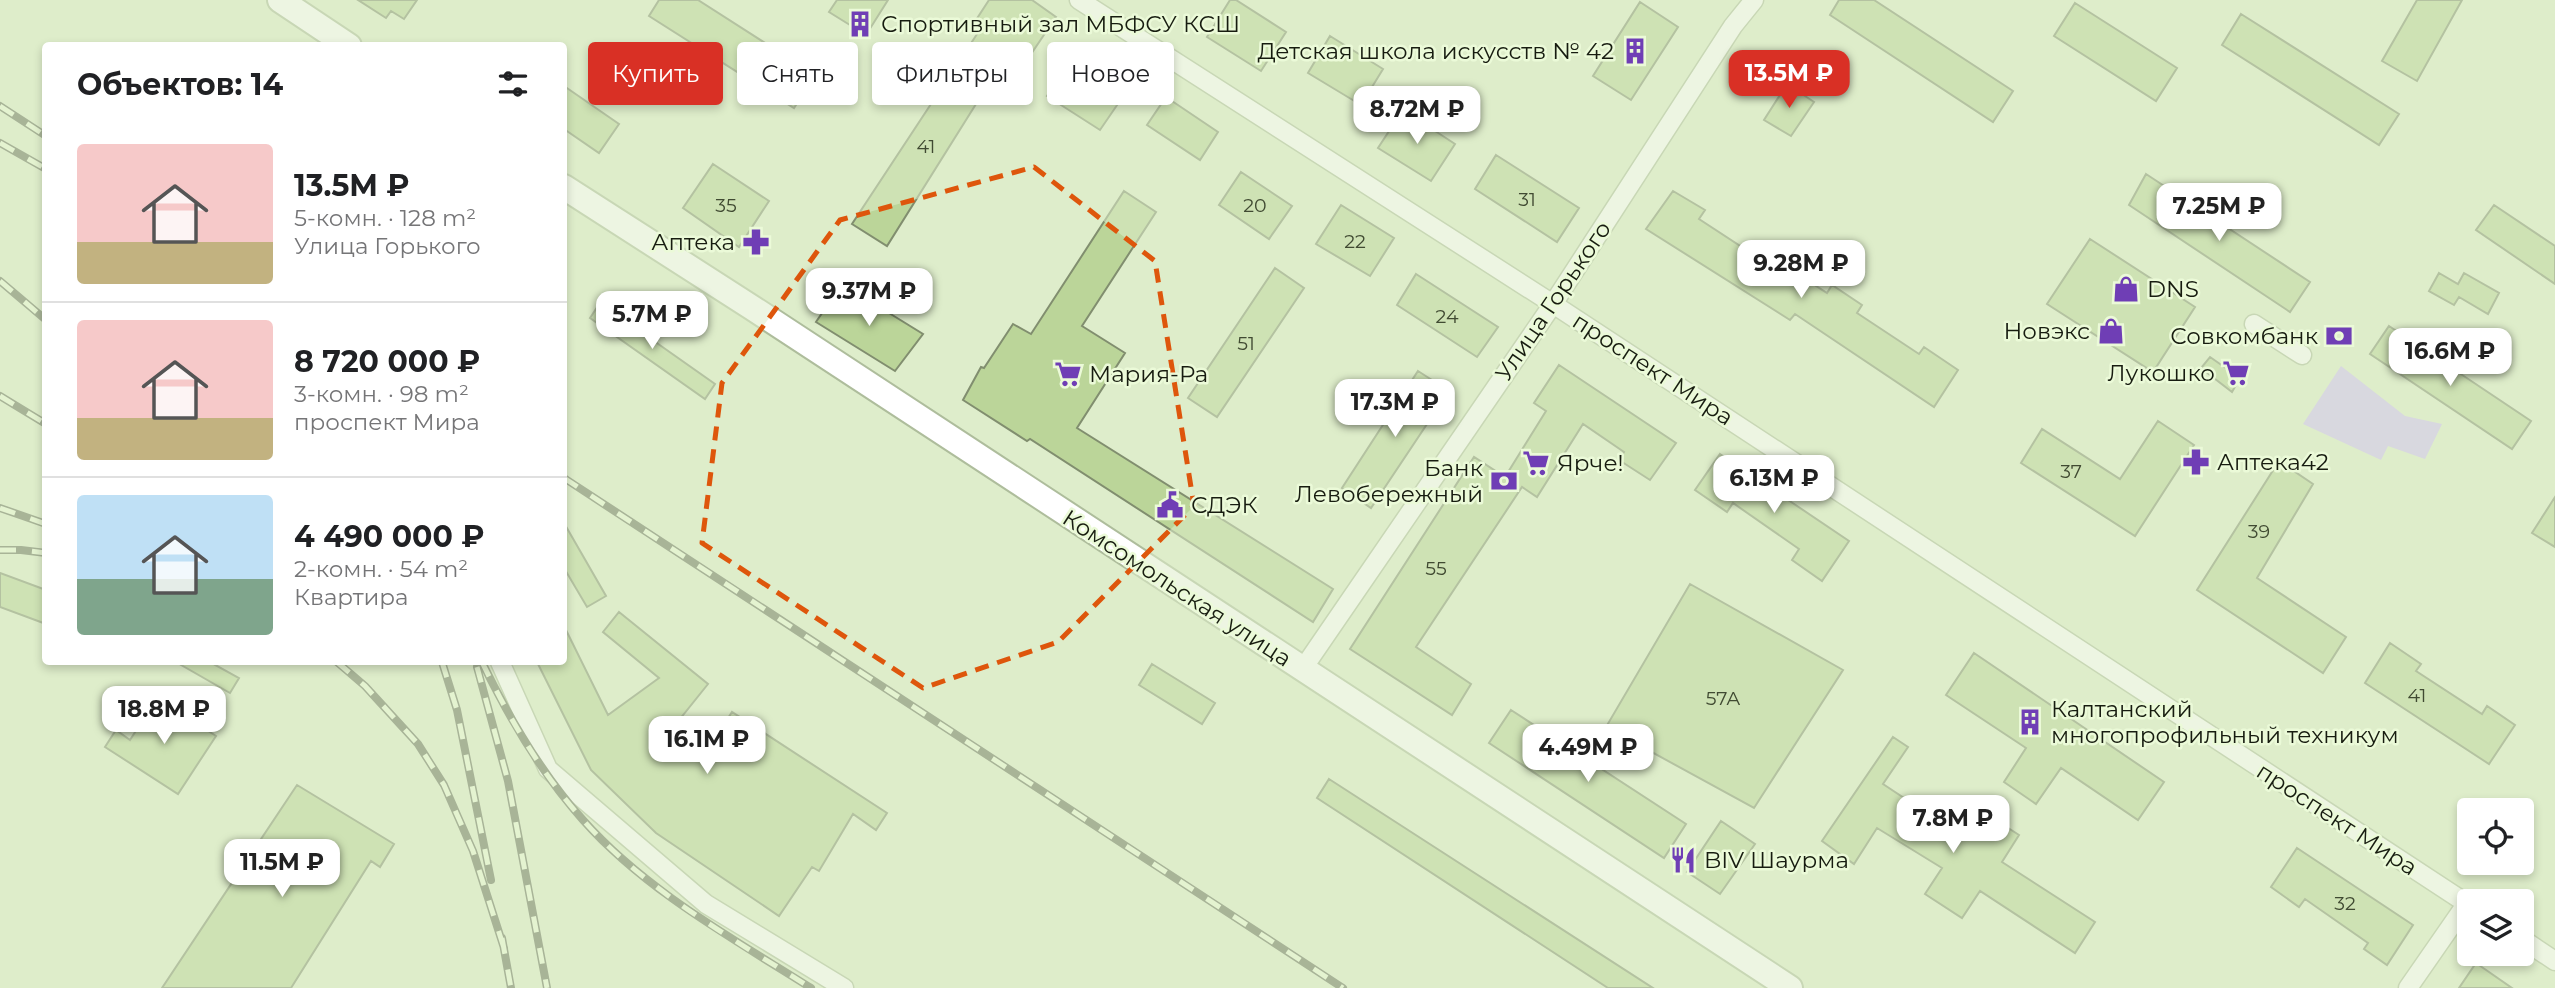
<!DOCTYPE html>
<html lang="ru">
<meta charset="utf-8">
<style>
body{margin:0;font-family:Montserrat,sans-serif;background:#f6f6f6;color:#202124;height:100vh;display:flex;flex-direction:column;font-size:26px;white-space:nowrap}
*{box-sizing:border-box;margin:0}
p{font-size:23px;color:#757577}
.icon{flex:none;width:38px;height:38px;fill:none;stroke:currentColor;stroke-width:2;stroke-linecap:round;stroke-linejoin:round}
.map{position:relative;flex:1;overflow:hidden}
.panel{position:absolute;left:42px;top:42px;width:525px;height:623px;display:flex;flex-direction:column;background:#fff;border-radius:7px;box-shadow:0 4px 10px #0003}
.panel>*{flex:none}
.banner{position:absolute;left:588px;top:42px;width:665px;height:63px;display:flex;gap:14px}
.tools{position:absolute;left:2457px;top:798px;display:grid;gap:14px}
.tools a{display:grid;place-items:center;width:77px;height:77px;border-radius:7px;background:#fff;box-shadow:0 4px 10px #0003;font-size:35px}
.price{position:absolute;translate:-50% -60px;padding:0 16px;border-radius:14px;background:#fff;color:#222;font-size:23px;line-height:46px;filter:drop-shadow(0 2px 4px #0008)}
.price::after{content:'';position:absolute;left:50%;top:42px;width:21px;height:16px;margin-left:-10px;background:inherit;clip-path:polygon(0 0,100% 0,50% 100%)}
.price.selected{background:#d93025;color:#fff}
ul{padding:0;list-style:none}
li{display:flex;align-items:center;gap:21px;height:175px;padding:0 35px}
li+li{border-top:2px solid #e0e0e0}
li span{display:grid;place-items:center;flex:none;width:196px;height:140px;border-radius:7px;color:#555}
li>.icon{margin-inline-start:auto}
span .icon{width:84px;height:84px;fill:#fffc;stroke-width:1}
li b{font-size:30px}
h2{display:flex;justify-content:space-between;align-items:center;height:84px;padding:0 35px;font-size:30px}
.tag{padding:0 24px;border-radius:7px;background:#fff;box-shadow:0 4px 10px #0003;font-size:24px;line-height:63px}
.tag.selected{background:#d93025;color:#fff}
.map>svg:first-child{display:block}
.green{fill:#d0bef9}
.building{fill:#bbd599;stroke:#818e6f;stroke-width:2}
.lines{fill:none;stroke-linecap:round;stroke-linejoin:round}
.street-casing{stroke:#aebd9c;stroke-width:21}
.secondary-casing{stroke:#aebd9c;stroke-width:28}
.street{stroke:#fff;stroke-width:18}
.secondary{stroke:#fff;stroke-width:24}
.rail-casing{stroke:#666f5a;stroke-width:8}
.rail{stroke:#ebfad8;stroke-width:5;stroke-dasharray:16;stroke-linecap:butt}
.marked{fill:none;stroke:#de560c;stroke-width:5;stroke-dasharray:14 9;stroke-linejoin:round}
.labels{text-anchor:middle;stroke-width:5;stroke-linejoin:round;paint-order:stroke}
.number-label{font-size:19px;fill:#404a32}
.poi-label{font-size:23px;fill:#171c10;stroke:#ebfad8;text-anchor:start}
.street-label{font-size:23px;fill:#171c10;stroke:#ebfad8}
</style>
<div class="map">
<svg width="2555" height="988" viewBox="0 0 2555 988">
<rect width="100%" height="100%" fill="#deedcb"/>
<!-- green -->
<path class="green" d="M 2341,366 L 2405,416 L 2442,424 L 2425,459 L 2388,446 L 2381,460 L 2303,424 Z"/>
<!-- building -->
<path class="building" d="M 358,0 L 417,0 L 404,19 L 391,11 L 386,18 Z
M 659,0 L 698,0 L 815,75 L 794,108 L 649,16 Z
M 837,0 L 888,0 L 866,35 L 829,12 Z
M 989,0 L 1032,0 L 1056,17 L 1029,57 L 1013,45 L 887,246 L 852,224 L 983,25 L 976,20 Z
M 1230,0 L 1236,0 L 1286,32 L 1261,71 L 1207,37 Z
M 1839,0 L 1874,0 L 2013,91 L 1993,122 L 1830,15 Z
M 2417,0 L 2462,0 L 2417,81 L 2382,61 Z
M 1640,2 L 1678,27 L 1631,100 L 1593,76 Z
M 2075,3 L 2177,68 L 2156,101 L 2054,36 Z
M 2241,14 L 2399,114 L 2379,145 L 2222,45 Z
M 1330,36 L 1383,69 L 1361,105 L 1308,73 Z
M 1074,56 L 1126,92 L 1100,130 L 1047,96 Z
M 1787,84 L 1814,102 L 1791,136 L 1764,120 Z
M 564,86 L 619,124 L 599,153 L 564,129 Z
M 1166,97 L 1218,132 L 1200,160 L 1147,125 Z
M 1403,110 L 1455,144 L 1431,181 L 1378,148 Z
M 1496,155 L 1579,208 L 1557,242 L 1475,189 Z
M 713,164 L 769,201 L 739,247 L 683,208 Z
M 1241,172 L 1292,206 L 1269,239 L 1219,205 Z
M 2146,174 L 2310,282 L 2290,312 L 2129,205 Z
M 1124,191 L 1156,212 L 1082,326 L 1125,353 L 1077,428 L 1333,589 L 1313,622 L 1030,439 L 1027,441 L 963,400 L 981,367 L 984,368 L 1013,324 L 1031,334 Z
M 1673,191 L 1705,210 L 1699,219 L 1780,272 L 1784,265 L 1827,293 L 1832,285 L 1862,305 L 1857,313 L 1919,354 L 1924,347 L 1958,370 L 1934,407 L 1795,314 L 1790,320 L 1646,229 Z
M 1341,205 L 1394,238 L 1370,276 L 1316,244 Z
M 2494,205 L 2555,246 L 2555,284 L 2476,230 Z
M 2090,239 L 2195,307 L 2153,372 L 2047,304 Z
M 1275,268 L 1304,288 L 1217,417 L 1188,398 Z
M 2439,273 L 2458,284 L 2464,273 L 2499,293 L 2488,314 L 2459,297 L 2454,305 L 2429,291 Z
M 1416,274 L 1498,327 L 1477,357 L 1397,305 Z
M 842,284 L 923,334 L 895,371 L 816,322 Z
M 600,303 L 715,384 L 705,399 L 590,318 Z
M 2389,326 L 2531,421 L 2512,449 L 2370,354 Z
M 2210,357 L 2240,378 L 2232,392 L 2201,368 Z
M 1559,365 L 1676,443 L 1650,480 L 1619,460 L 1624,452 L 1583,424 L 1537,497 L 1522,487 L 1416,647 L 1471,684 L 1452,715 L 1350,649 L 1474,457 L 1505,477 L 1546,411 L 1534,403 Z
M 1418,371 L 1449,391 L 1371,508 L 1342,488 Z
M 2158,421 L 2194,445 L 2135,536 L 2021,463 L 2042,429 L 2120,479 Z
M 1720,454 L 1849,541 L 1822,581 L 1792,560 L 1799,549 L 1733,503 L 1727,512 L 1695,490 Z
M 2279,461 L 2313,484 L 2257,578 L 2346,637 L 2323,673 L 2197,590 Z
M 2555,497 L 2555,547 L 2532,533 Z
M 564,523 L 606,596 L 587,607 L 564,568 Z
M 0,573 L 46,590 L 46,624 L 0,607 Z
M 1690,584 L 1843,670 L 1754,808 L 1606,727 Z
M 619,612 L 708,684 L 680,719 L 709,748 L 732,712 L 887,813 L 876,830 L 853,814 L 819,871 L 812,867 L 779,916 L 656,833 L 591,770 L 537,662 L 564,662 L 564,626 L 608,715 L 659,678 L 603,632 Z
M 2390,643 L 2421,664 L 2416,671 L 2482,714 L 2487,706 L 2515,725 L 2489,764 L 2365,683 Z
M 1974,653 L 2164,782 L 2138,820 L 2061,768 L 2036,804 L 2004,782 L 2026,748 L 1946,695 Z
M 176,662 L 210,662 L 239,678 L 230,693 Z
M 1152,664 L 1215,703 L 1202,724 L 1139,685 Z
M 157,698 L 216,736 L 178,794 L 105,747 L 116,730 L 130,740 Z
M 1511,710 L 1686,824 L 1664,858 L 1489,743 Z
M 1893,737 L 1908,747 L 1883,784 L 1963,837 L 1980,810 L 2019,835 L 2002,862 L 2095,922 L 2075,953 L 1980,891 L 1962,918 L 1925,894 L 1942,868 L 1877,828 L 1854,864 L 1822,841 Z
M 1329,779 L 1653,988 L 1608,988 L 1317,798 Z
M 297,785 L 394,844 L 380,867 L 371,861 L 291,988 L 162,988 Z
M 1721,821 L 1755,844 L 1720,894 L 1687,872 Z
M 2297,848 L 2413,925 L 2387,965 L 2364,949 L 2368,943 L 2305,899 L 2299,907 L 2271,887 Z
M 2476,963 L 2512,988 L 2459,988 Z"/>
<g class="lines">
<!-- street casing -->
<g class="street-casing">
<path id="street" d="M 1079,0 L 1553,304 L 2469,905
M 2254,324 L 2302,355
M 500,662 L 548,769 L 706,904 L 844,988
M 1302,670 L 1553,304 L 1733,26 L 1754,0
M 2522,939 L 2555,961
M 2408,988 L 2467,903"/>
</g>
<!-- secondary casing -->
<g class="secondary-casing">
<path id="secondary" d="M 280,0 L 349,46
M 564,187 L 751,307 L 1790,988"/>
</g>
<!-- street -->
<use href="#street" class="street"/>
<!-- secondary -->
<use href="#secondary" class="secondary"/>
<!-- rail casing -->
<g class="rail-casing">
<path id="rail" d="M 0,106 L 46,136
M 0,143 L 46,169
M 0,281 L 46,320
M 0,396 L 46,424
M 564,478 L 1343,988
M 0,508 L 46,524
M 0,550 L 21,550 L 46,553
M 337,662 L 365,686 L 418,744 L 444,785 L 473,851 L 504,948
M 442,662 L 457,710 L 491,880
M 482,662 C 509,718 541,773 583,820 C 645,890 732,938 811,988
M 477,667 L 508,781 L 547,988
M 502,938 L 511,988"/>
</g>
<!-- rail -->
<use href="#rail" class="rail"/>
</g>
<!-- marked area -->
<path d="M0 0H2555V988H0ZM 1034,167 L 1155,261 L 1194,506 L 1058,642 L 923,688 L 702,543 L 722,383 L 840,220 Z" fill="#deedcb" fill-opacity=".55" fill-rule="evenodd"/>
<path class="marked" d="M 1034,167 L 1155,261 L 1194,506 L 1058,642 L 923,688 L 702,543 L 722,383 L 840,220 Z"/>
<!-- icons -->
<defs>
<g id="building-bare" transform="scale(2.1)"><path d="M-4-6H4V6H1V3H-1V6H-4ZM-2.5-4.3h1.7v1.8h-1.7ZM.8-4.3h1.7v1.8H.8ZM-2.5-1h1.7V.8h-1.7ZM.8-1h1.7V.8H.8Z" fill="#6f3eb5" stroke="#ebfad8" stroke-width="2.5" paint-order="stroke"/></g>
<g id="pharmacy-bare" transform="scale(2.1)"><path d="M-2-6h4v4h4v4h-4v4h-4v-4h-4v-4h4Z" fill="#6f3eb5" stroke="#ebfad8" stroke-width="2.5" paint-order="stroke"/></g>
<g id="shop-bare" transform="scale(2.1)"><path d="M-5-2.5h2.3a2.7 3.5 0 0 1 5.4 0H5L5.5 6h-11ZM-1.5-2.5h3a1.5 2.3 0 0 0-3 0Z" fill="#6f3eb5" stroke="#ebfad8" stroke-width="2.5" paint-order="stroke"/></g>
<g id="bank-bare" transform="scale(2.1)"><path d="M-6-4H6V4H-6ZM0-2.3a2.3 2.3 0 1 0 0 4.6a2.3 2.3 0 1 0 0-4.6Z" fill="#6f3eb5" stroke="#ebfad8" stroke-width="2.5" paint-order="stroke"/></g>
<g id="supermarket-bare" transform="scale(2.1)"><path d="M-6-5.5h2.5l.6 2H6L4.5 2H-2.5L-4.4-4H-6ZM-1.5 3.2a1.3 1.3 0 1 0 .1 0ZM3 3.2a1.3 1.3 0 1 0 .1 0Z" fill="#6f3eb5" stroke="#ebfad8" stroke-width="2.5" paint-order="stroke"/></g>
<g id="civic-bare" transform="scale(2.1)"><path d="M-.6-6.5H3V-4.5H.6V-3L4-1V1h2V6H-6V1h2V-1L-.6-3ZM-1.2 2.5V6h2.4V2.5Z" fill="#6f3eb5" stroke="#ebfad8" stroke-width="2.5" paint-order="stroke"/></g>
<g id="restaurant-bare" transform="scale(2.1)"><path d="M-5-6h1v4h1v-4h1v4h1v-4h1v5L-1.5 .5V6h-2V.5L-5-1ZM5-6V6H3V1.5H1.5Q1.5-4 5-6Z" fill="#6f3eb5" stroke="#ebfad8" stroke-width="2.5" paint-order="stroke"/></g>
</defs>
<g fill-rule="evenodd">
<use href="#building-bare" x="860" y="24"/>
<use href="#building-bare" x="1635" y="51"/>
<use href="#pharmacy-bare" x="756" y="242"/>
<use href="#shop-bare" x="2126" y="289"/>
<use href="#shop-bare" x="2111" y="331"/>
<use href="#bank-bare" x="2339" y="336"/>
<use href="#supermarket-bare" x="2236" y="373"/>
<use href="#supermarket-bare" x="1068" y="374"/>
<use href="#pharmacy-bare" x="2196" y="462"/>
<use href="#supermarket-bare" x="1536" y="463"/>
<use href="#bank-bare" x="1504" y="481"/>
<use href="#civic-bare" x="1170" y="505"/>
<use href="#building-bare" x="2030" y="722"/>
<use href="#restaurant-bare" x="1683" y="860"/>
</g>
<g class="labels">
<!-- number labels -->
<g class="number-label">
<text x="926" y="153">41</text>
<text x="1527" y="206">31</text>
<text x="726" y="212">35</text>
<text x="1255" y="212">20</text>
<text x="1355" y="248">22</text>
<text x="1447" y="323">24</text>
<text x="1246" y="350">51</text>
<text x="2071" y="478">37</text>
<text x="2259" y="538">39</text>
<text x="1436" y="575">55</text>
<text x="2417" y="702">41</text>
<text x="1723" y="705">57А</text>
<text x="2345" y="910">32</text>
</g>
<!-- poi labels -->
<g class="poi-label">
<text x="881" y="32">Спортивный зал МБФСУ КСШ</text>
<text x="1614" y="59" text-anchor="end">Детская школа искусств № 42</text>
<text x="735" y="250" text-anchor="end">Аптека</text>
<text x="2147" y="297">DNS</text>
<text x="2090" y="339" text-anchor="end">Новэкс</text>
<text x="2318" y="344" text-anchor="end">Совкомбанк</text>
<text x="2215" y="381" text-anchor="end">Лукошко</text>
<text x="1089" y="382">Мария-Ра</text>
<text x="2217" y="470">Аптека42</text>
<text x="1557" y="471">Ярче!</text>
<text x="1483" y="476" text-anchor="end">Банк<tspan x="1483" dy="26">Левобережный</tspan></text>
<text x="1191" y="513">СДЭК</text>
<text x="2051" y="717">Калтанский<tspan x="2051" dy="26">многопрофильный техникум</tspan></text>
<text x="1704" y="868">BIV Шаурма</text>
</g>
<!-- street labels -->
<g class="street-label">
<text transform="translate(1553 301) rotate(-56)" y="8">Улица Горького</text>
<text transform="translate(1653 369) rotate(33)" y="8">проспект Мира</text>
<text transform="translate(1177 588) rotate(33)" y="8">Комсомольская улица</text>
<text transform="translate(2337 819) rotate(33)" y="8">проспект Мира</text>
</g>
</g>
</svg>
<div class="tools">
<a><svg class="icon" aria-label="locate" viewBox="0 0 24 24"><circle cx="12" cy="12" r="6"/><path d="M12 2v4M12 18v4M2 12h4M18 12h4"/></svg></a>
<a><svg class="icon" aria-label="layers" viewBox="0 0 24 24"><path d="M12 4l9 5-9 5-9-5zM3 14l9 5 9-5"/></svg></a>
</div>
<b class="price selected" style="left:1789px;top:110px">13.5M ₽</b>
<b class="price" style="left:1417px;top:146px">8.72M ₽</b>
<b class="price" style="left:2219px;top:243px">7.25M ₽</b>
<b class="price" style="left:1801px;top:300px">9.28M ₽</b>
<b class="price" style="left:869px;top:328px">9.37M ₽</b>
<b class="price" style="left:652px;top:351px">5.7M ₽</b>
<b class="price" style="left:2450px;top:388px">16.6M ₽</b>
<b class="price" style="left:1395px;top:439px">17.3M ₽</b>
<b class="price" style="left:1774px;top:515px">6.13M ₽</b>
<b class="price" style="left:164px;top:746px">18.8M ₽</b>
<b class="price" style="left:707px;top:776px">16.1M ₽</b>
<b class="price" style="left:1588px;top:784px">4.49M ₽</b>
<b class="price" style="left:1953px;top:855px">7.8M ₽</b>
<b class="price" style="left:282px;top:899px">11.5M ₽</b>
<div class="banner">
<a class="tag selected">Купить</a>
<a class="tag">Снять</a>
<a class="tag">Фильтры</a>
<a class="tag">Новое</a>
</div>
<section class="panel">
<h2>Объектов: 14<svg class="icon" aria-label="filters" viewBox="0 0 24 24"><path d="M4 7h16M4 17h16"/><circle cx="9" cy="7" r="2"/><circle cx="15" cy="17" r="2"/></svg></h2>
<ul>
<li><span style="background:linear-gradient(#f6c9c9 70%,#c2b280 0)"><svg class="icon" aria-label="home" viewBox="0 0 24 24"><path d="M3 11l9-7 9 7M6 9v11h12V9"/></svg></span><div><b>13.5M ₽</b><p>5-комн. · 128 m²</p><p>Улица Горького</p></div></li>
<li><span style="background:linear-gradient(#f6c9c9 70%,#c2b280 0)"><svg class="icon" aria-label="home" viewBox="0 0 24 24"><path d="M3 11l9-7 9 7M6 9v11h12V9"/></svg></span><div><b>8 720 000 ₽</b><p>3-комн. · 98 m²</p><p>проспект Мира</p></div></li>
<li><span style="background:linear-gradient(#bfe0f5 60%,#7fa58c 0)"><svg class="icon" aria-label="home" viewBox="0 0 24 24"><path d="M3 11l9-7 9 7M6 9v11h12V9"/></svg></span><div><b>4 490 000 ₽</b><p>2-комн. · 54 m²</p><p>Квартира</p></div></li>
</ul>
</section>
</div>
